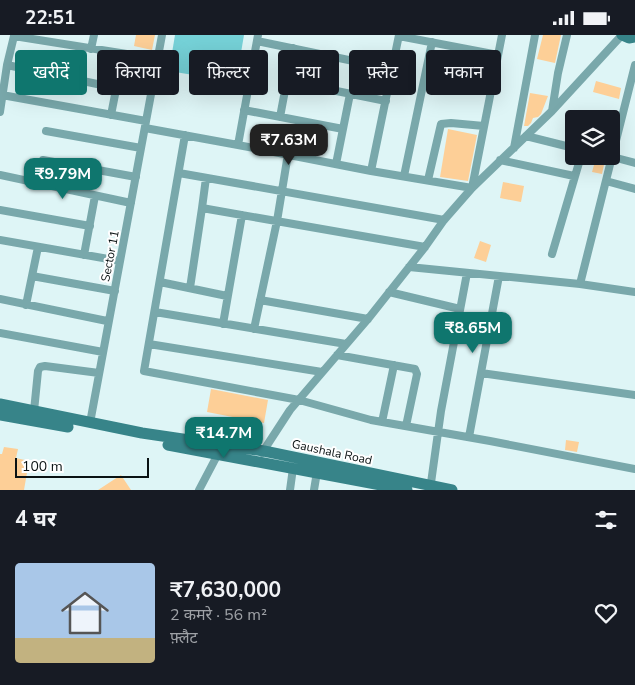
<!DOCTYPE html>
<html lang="hi">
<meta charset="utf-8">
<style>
body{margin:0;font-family:"Nunito Sans","Noto Sans Devanagari",sans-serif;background:#20242c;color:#f1f3f6;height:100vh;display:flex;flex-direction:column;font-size:19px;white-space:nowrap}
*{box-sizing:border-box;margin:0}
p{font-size:16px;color:#9ea1a6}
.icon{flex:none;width:28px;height:28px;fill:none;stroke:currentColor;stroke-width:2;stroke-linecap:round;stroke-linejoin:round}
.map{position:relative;height:455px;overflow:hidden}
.sheet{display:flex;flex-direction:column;background:#171b24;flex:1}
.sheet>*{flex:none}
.banner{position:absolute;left:15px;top:15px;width:605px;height:45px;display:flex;gap:10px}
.tools{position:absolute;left:565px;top:75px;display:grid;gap:10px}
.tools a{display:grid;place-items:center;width:55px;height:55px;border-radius:5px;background:#171b24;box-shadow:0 5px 20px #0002;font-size:25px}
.scale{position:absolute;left:15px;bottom:12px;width:134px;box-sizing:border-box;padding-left:5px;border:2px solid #0a1213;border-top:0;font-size:14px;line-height:18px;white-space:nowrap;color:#0a1213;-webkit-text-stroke:4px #fff;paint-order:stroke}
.price{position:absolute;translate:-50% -42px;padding:0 11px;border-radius:10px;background:#0f766e;color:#fff;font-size:16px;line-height:32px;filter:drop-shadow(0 1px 2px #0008)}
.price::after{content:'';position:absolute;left:50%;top:30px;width:15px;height:11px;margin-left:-8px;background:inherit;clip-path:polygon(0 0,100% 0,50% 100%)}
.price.active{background:#222;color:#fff}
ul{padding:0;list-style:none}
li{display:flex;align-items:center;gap:15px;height:125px;padding:0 15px}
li+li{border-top:1px solid #363941}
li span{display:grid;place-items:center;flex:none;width:140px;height:100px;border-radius:5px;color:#555}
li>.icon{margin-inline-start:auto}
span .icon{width:60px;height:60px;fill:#fffc;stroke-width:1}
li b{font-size:21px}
h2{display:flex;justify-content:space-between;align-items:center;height:60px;padding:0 15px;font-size:21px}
.pill{padding:0 18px;border-radius:5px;background:#171b24;box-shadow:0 5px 20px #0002;font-size:18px;line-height:45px}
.pill.active{background:#0f766e;color:#fff}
.status{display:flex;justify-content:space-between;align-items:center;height:35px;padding:0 25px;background:#171b24;direction:ltr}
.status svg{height:14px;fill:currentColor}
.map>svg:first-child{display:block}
.green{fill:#75d1d7}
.building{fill:#fdcf97}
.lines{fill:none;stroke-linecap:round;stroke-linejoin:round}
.street{stroke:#79a8ab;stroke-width:8}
.secondary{stroke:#378489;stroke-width:11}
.labels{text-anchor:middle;stroke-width:4;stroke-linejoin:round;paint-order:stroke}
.street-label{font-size:12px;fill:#0a1213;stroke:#fff}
</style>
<div class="status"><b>22:51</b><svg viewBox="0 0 49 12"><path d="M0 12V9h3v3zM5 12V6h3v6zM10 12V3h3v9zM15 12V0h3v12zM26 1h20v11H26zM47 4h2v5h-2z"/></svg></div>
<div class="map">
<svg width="635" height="455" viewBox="0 0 635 455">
<rect width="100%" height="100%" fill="#def5f6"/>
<!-- green -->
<path class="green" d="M 175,0 L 244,0 L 236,47 L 169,36 Z"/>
<!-- building -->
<path class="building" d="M 136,0 L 155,0 L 152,15 L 134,11 Z
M 543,0 L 561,0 L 555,28 L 537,24 Z
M 374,15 L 390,17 L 388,27 L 372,24 Z
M 596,46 L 621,53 L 619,64 L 593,57 Z
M 530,58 L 548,61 L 541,79 L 538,82 L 533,83 L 531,88 L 528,91 L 524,91 Z
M 448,94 L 477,100 L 468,146 L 440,142 Z
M 596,123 L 605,125 L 602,139 L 592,137 Z
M 503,147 L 524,151 L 521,167 L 500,163 Z
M 480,206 L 491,210 L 486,227 L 474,223 Z
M 211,354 L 268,365 L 264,388 L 207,377 Z
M 566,405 L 579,407 L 577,417 L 565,415 Z
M 4,412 L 18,414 L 16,423 L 29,426 L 24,455 L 0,455 L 0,419 L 2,419 Z
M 121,440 L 131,455 L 98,455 Z"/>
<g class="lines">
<!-- street -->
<path class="street" d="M 14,0 L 14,1 L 158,24
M 258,0 L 238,110 L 371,136 L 472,153 L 502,0
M 399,1 L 498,20
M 257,6 L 392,34
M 91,14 L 94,0
M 7,30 L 116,53
M 287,46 L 386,66
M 2,60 L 146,86
M 244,75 L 343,94
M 552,76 L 558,38 L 567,0
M 0,77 L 7,30 L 14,1
M 111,80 L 123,19
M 280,82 L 293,13
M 145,93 L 238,110
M 46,96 L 141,113
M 185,100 L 144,336 L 299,365 L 371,385 L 490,406 L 635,434
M 526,101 L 574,113
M 514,113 L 535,0
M 609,121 L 635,128
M 43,125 L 136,142
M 500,125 L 574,141
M 336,129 L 350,59
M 371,136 L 399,0
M 179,138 L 444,185
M 0,140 L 131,168
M 404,141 L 432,7
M 428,145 L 441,89 L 451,88 L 484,91
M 606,146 L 635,154
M 202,173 L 206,143
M 0,175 L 90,191
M 0,205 L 120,226
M 552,219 L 581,121
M 84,220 L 95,161
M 409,232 L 580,249 L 635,257
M 32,241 L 115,256
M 160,247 L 227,261
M 580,249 L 635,30
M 190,253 L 202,173 L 425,212
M 389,257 L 460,274
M 0,264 L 107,286
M 260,265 L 368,284
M 26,270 L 38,212
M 155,277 L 346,309
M 223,289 L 242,180
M 254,294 L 277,186 L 288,119
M 0,298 L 103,317
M 149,309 L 322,337
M 337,320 L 415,334 L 417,339 L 406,391
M 481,338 L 635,360
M 34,376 L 38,336 L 40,332 L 45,331 L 99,338
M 382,387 L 394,330
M 90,388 L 162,0
M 469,402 L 499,241
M 262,418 L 290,375 L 368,284 L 425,212 L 444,185 L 472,153 L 552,76 L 622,0
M 199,455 L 219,417
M 290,455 L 293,433
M 314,455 L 317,437
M 430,455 L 441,376 L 467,238"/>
<!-- secondary -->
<path class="secondary" d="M 622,0 L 629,3 L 635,2
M 0,369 L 142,398 L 264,416 L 452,455
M 0,380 L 68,392
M 168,410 L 407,455"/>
</g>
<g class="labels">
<!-- street labels -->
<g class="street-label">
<text transform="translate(110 221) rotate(-79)" y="4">Sector 11</text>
<text transform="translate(332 417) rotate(12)" y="4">Gaushala Road</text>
</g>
</g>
</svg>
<div class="tools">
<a><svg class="icon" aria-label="layers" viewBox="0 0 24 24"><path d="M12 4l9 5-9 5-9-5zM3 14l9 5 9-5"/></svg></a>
</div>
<div class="scale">100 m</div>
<b class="price active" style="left:289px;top:131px">₹7.63M</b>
<b class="price" style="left:63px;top:165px">₹9.79M</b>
<b class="price" style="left:473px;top:319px">₹8.65M</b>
<b class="price" style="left:224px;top:424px">₹14.7M</b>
<div class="banner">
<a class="pill active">खरीदें</a>
<a class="pill">किराया</a>
<a class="pill">फ़िल्टर</a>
<a class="pill">नया</a>
<a class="pill">फ़्लैट</a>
<a class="pill">मकान</a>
</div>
</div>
<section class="sheet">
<h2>4 घर<svg class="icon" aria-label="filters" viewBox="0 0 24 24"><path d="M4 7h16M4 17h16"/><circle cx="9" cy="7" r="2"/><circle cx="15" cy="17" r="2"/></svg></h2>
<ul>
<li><span style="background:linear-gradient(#a9c7e8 75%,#c2b280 0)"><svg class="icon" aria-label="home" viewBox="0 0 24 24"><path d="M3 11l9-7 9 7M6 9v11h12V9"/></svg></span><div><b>₹7,630,000</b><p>2 कमरे · 56 m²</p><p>फ़्लैट</p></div><svg class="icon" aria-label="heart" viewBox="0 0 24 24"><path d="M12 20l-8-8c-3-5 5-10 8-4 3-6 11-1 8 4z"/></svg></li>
</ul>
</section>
